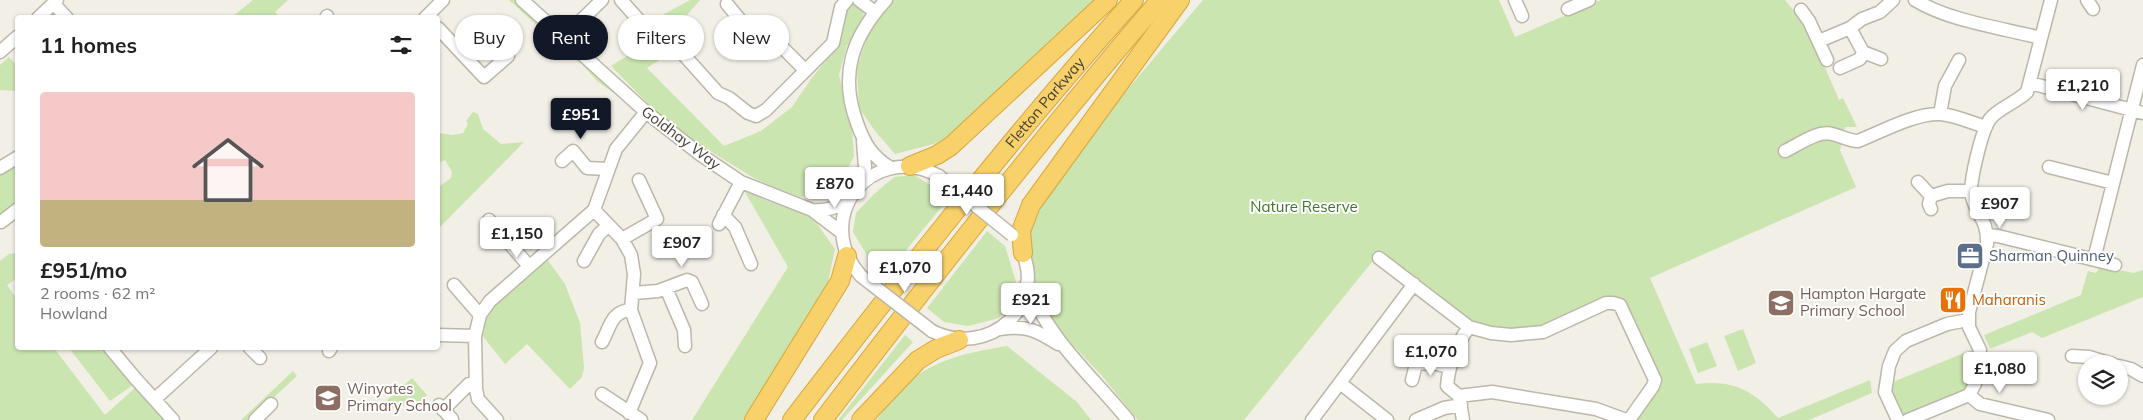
<!DOCTYPE html>
<meta charset="utf-8">
<style>
body{margin:0;font-family:Mulish,sans-serif;background:#f6f6f6;color:#222;height:100vh;display:flex;flex-direction:column;font-size:19px;white-space:nowrap}
*{box-sizing:border-box;margin:0}
p{font-size:16px;color:#767676}
.icon{flex:none;width:28px;height:28px;fill:none;stroke:currentColor;stroke-width:2;stroke-linecap:round;stroke-linejoin:round}
.map{position:relative;flex:1;overflow:hidden}
.panel{position:absolute;left:15px;top:15px;width:425px;height:335px;display:flex;flex-direction:column;background:#fff;border-radius:5px;box-shadow:0 1px 4px #0004}
.panel>*{flex:none}
.banner{position:absolute;left:455px;top:15px;width:475px;height:45px;display:flex;gap:10px}
.fabs{position:absolute;left:2078px;top:355px;display:grid;gap:10px}
.fabs a{display:grid;place-items:center;width:50px;height:50px;border-radius:50%;background:#fff;box-shadow:0 1px 4px #0004;font-size:25px}
.price{position:absolute;translate:-50% -42px;padding:0 11px;border-radius:5px;background:#fff;color:#222;font-size:16px;line-height:32px;filter:drop-shadow(0 1px 2px #0008)}
.price::after{content:'';position:absolute;left:50%;top:30px;width:15px;height:11px;margin-left:-8px;background:inherit;clip-path:polygon(0 0,100% 0,50% 100%)}
.price.active{background:#111827;color:#fff}
ul{padding:0;list-style:none}
li{display:grid;align-content:center;gap:10px;height:265px;padding:0 25px}
li span{display:grid;place-items:center;height:155px;border-radius:5px;color:#555}
li>.icon{margin-inline-start:auto}
span .icon{width:90px;height:90px;fill:#fffc;stroke-width:1}
li b{font-size:21px}
h2{display:flex;justify-content:space-between;align-items:center;height:60px;padding:0 25px;font-size:21px}
.pill{padding:0 18px;border-radius:22px;background:#fff;box-shadow:0 1px 4px #0004;font-size:18px;line-height:45px}
.pill.active{background:#111827;color:#fff}
.map>svg:first-child{display:block}
.green{fill:#cae5b0}
.lines{fill:none;stroke-linecap:round;stroke-linejoin:round}
.minor-casing{stroke:#bdb7a9;stroke-width:15}
.highway-casing{stroke:#d7a73b;stroke-width:20}
.minor{stroke:#fff;stroke-width:12}
.highway{stroke:#f8d16b;stroke-width:18}
.minor-bridge-casing{stroke:#bdb7a9;stroke-width:15;stroke-linecap:butt}
.minor-bridge{stroke:#fff;stroke-width:12}
.labels{text-anchor:middle;stroke-width:4;stroke-linejoin:round;paint-order:stroke}
.street-label{font-size:15px;fill:#454035;stroke:#fff}
.park-label{font-size:15px;fill:#42742b;stroke:#fff}
.service-label{font-size:15px;fill:#4e5e75;stroke:#fff;text-anchor:start}
.education-label{font-size:15px;fill:#785e54;stroke:#fff;text-anchor:start}
.food-label{font-size:15px;fill:#c56008;stroke:#fff;text-anchor:start}
</style>
<div class="map">
<svg width="2143" height="420" viewBox="0 0 2143 420">
<rect width="100%" height="100%" fill="#f2efe6"/>
<!-- green -->
<path class="green" d="M 253,0 L 288,0 L 275,12 L 280,17 L 232,17 Z
M 509,0 L 516,0 L 632,102 L 635,110 L 632,110 L 629,104 L 597,81 L 582,64 L 570,56 Z
M 690,0 L 700,0 L 681,22 L 663,33 L 655,26 L 646,24 Z
M 852,0 L 862,6 L 864,17 L 849,45 L 847,45 L 839,75 L 852,129 L 854,156 L 844,177 L 826,193 L 801,197 L 773,187 L 754,178 L 671,127 L 611,66 L 632,53 L 664,39 L 672,47 L 661,59 L 647,68 L 724,146 L 761,131 L 792,107 L 811,79 L 841,42 L 848,3 Z
M 893,0 L 1095,0 L 990,107 L 961,129 L 934,144 L 895,154 L 875,131 L 859,108 L 857,67 L 868,35 L 883,9 Z
M 1203,0 L 1499,0 L 1515,37 L 1601,0 L 1785,0 L 1808,28 L 1839,100 L 1843,98 L 1857,127 L 1845,127 L 1840,150 L 1856,187 L 1650,278 L 1696,384 C 1733,379 1755,391 1778,418 L 1870,380 L 1872,393 L 1809,420 L 1635,420 L 1660,383 L 1624,304 C 1589,313 1552,328 1515,329 C 1501,329 1487,325 1473,321 L 1380,252 L 1244,420 L 1138,420 L 1102,376 L 1051,322 L 1043,307 L 1036,289 L 1027,234 L 1046,186 Z
M 9,57 L 17,66 L 17,91 L 0,90 L 0,65 Z
M 473,112 L 478,114 L 483,129 L 501,144 L 524,142 L 438,229 L 440,186 L 451,178 L 452,172 L 445,160 L 438,163 L 438,133 L 453,135 L 463,133 L 468,124 L 466,121 Z
M 17,159 L 17,201 L 0,217 L 0,170 Z
M 914,175 L 950,197 L 883,278 L 871,262 L 853,232 L 856,213 L 873,195 L 894,177 Z
M 745,192 L 813,218 L 835,249 L 824,301 L 748,420 L 692,420 L 788,267 Z
M 987,231 L 1005,246 L 1016,282 L 1014,304 L 999,318 L 968,326 L 944,322 L 927,308 Z
M 17,253 L 17,280 L 16,279 L 7,285 L 17,299 L 18,348 L 54,348 L 105,415 L 136,387 L 171,420 L 0,420 L 0,261 L 9,254 Z
M 544,255 L 565,284 L 580,323 L 584,368 L 582,377 L 570,389 L 527,344 L 505,364 L 477,329 L 481,316 Z
M 2104,267 L 2134,273 L 2143,270 L 2143,297 L 2042,338 L 2032,332 L 1990,349 L 1984,335 L 2081,295 L 2088,271 L 2096,273 L 2099,268 Z
M 1743,329 L 1756,363 L 1738,371 L 1724,336 Z
M 905,335 L 913,342 L 842,420 L 838,420 Z
M 1707,342 L 1717,366 L 1698,373 L 1689,349 Z
M 1007,346 L 1077,402 L 1091,420 L 876,420 C 887,407 898,389 912,379 C 942,357 972,352 1007,346 Z
M 69,348 L 103,348 L 133,385 L 110,401 Z
M 1974,349 L 1969,388 L 1963,395 L 1903,417 L 1888,384 Z
M 293,371 L 297,376 L 249,420 L 241,420 Z
M 412,378 L 427,395 L 411,410 L 405,404 L 397,412 L 387,400 Z"/>
<g class="lines">
<!-- minor casing -->
<g class="minor-casing">
<path id="minor" d="M 522,0 L 646,112 L 701,155 L 741,182 L 812,210 L 841,232
M 621,0 L 644,26
M 859,0 L 875,12
M 886,0 C 852,37 839,75 857,123 C 864,143 872,157 891,168
M 1515,0 L 1522,16
M 1915,0 C 1949,21 2002,28 2041,38
M 2087,0 L 2093,9
M 53,3 L 67,18
M 727,4 L 741,21 L 778,43 L 805,70
M 1568,9 L 1589,0
M 1801,10 L 1809,21 L 1827,60
M 38,18 L 57,0
M 326,18 L 327,16
M 425,18 L 443,0
M 438,28 L 484,77 L 508,56
M 1850,28 L 1863,52 L 1881,59
M 563,38 L 602,0
M 1819,41 L 1850,28 L 1862,19 L 1880,12 L 1893,0
M 675,45 L 718,93 L 729,98 L 748,113 L 756,116 L 766,110 L 833,43 L 841,7 L 847,0
M 0,52 L 18,36
M 1840,68 L 1860,59 L 1863,52
M 2030,83 L 2143,113
M 1940,114 L 1945,86 L 1959,60
M 1785,151 C 1798,145 1818,130 1832,134 C 1841,136 1849,141 1858,141 C 1881,132 1915,113 1940,114 C 1955,115 1972,123 1986,127
M 562,161 L 573,151 L 587,168 L 607,169
M 2049,167 L 2113,183
M 0,168 L 18,157
M 1918,182 L 1931,196 L 1948,191 L 1970,191
M 862,183 L 865,167 L 863,141
M 1931,209 L 1929,204 L 1931,196
M 594,210 L 622,239 L 631,255 L 634,274 L 631,310 L 650,363 L 629,413
M 812,210 C 827,211 836,208 848,200
M 723,215 L 735,227 L 751,264
M 489,220 L 529,266
M 1,222 L 18,209
M 719,224 L 741,182
M 1987,235 L 1998,236 L 2115,265
M 622,239 L 657,219 L 639,180
M 1379,258 L 1469,327 L 1491,333 L 1511,335 L 1543,332 L 1606,303 L 1613,303 L 1620,305 L 1655,380 L 1653,386 L 1629,420
M 2094,259 L 2143,65
M 584,261 L 599,234 L 608,226
M 861,276 C 810,218 871,140 939,176
M 1027,283 C 1047,338 1092,376 1128,420
M 454,285 L 480,315
M 666,288 L 684,330 L 685,346
M 634,293 L 658,291 L 687,280 L 692,282 L 702,304
M 1000,329 C 1026,325 1036,330 1058,344
M 932,331 C 988,359 1050,306 1020,247
M 438,335 L 475,336
M 602,342 C 610,328 611,311 631,310
M 110,348 L 135,378 L 173,420
M 250,348 L 260,358
M 329,351 L 331,348
M 1406,356 L 1416,364 L 1412,380
M 2072,356 L 2089,357 L 2112,364
M 1416,364 L 1432,363 L 1449,367
M 2119,366 L 2131,369 L 2143,376
M 1340,383 L 1387,420
M 602,394 L 641,420
M 1969,395 L 1980,404 L 2048,420
M 1459,396 L 1492,392 L 1596,409 L 1626,420
M 155,399 L 211,348
M 439,405 L 452,419
M 443,410 L 469,384 L 476,381
M 255,420 L 271,404
M 497,420 L 478,399 L 476,389 L 475,336 L 480,315 L 490,301 L 594,210 L 616,149 L 646,112
M 1312,420 L 1414,284
M 1416,420 L 1444,408 L 1461,405
M 1463,420 L 1459,396 L 1447,386 C 1449,363 1456,345 1469,327
M 1898,420 L 1885,392 L 1889,366 L 1895,351 L 1906,341 L 1947,324 L 1968,320
M 1908,420 L 1969,395 L 1975,384 L 1980,350 L 1969,327 L 1969,312 L 1987,244 C 1988,220 1977,216 1972,197 C 1968,185 1982,130 1990,119 C 1997,109 2017,102 2027,92 L 2051,0"/>
</g>
<!-- highway casing -->
<g class="highway-casing">
<g id="highway">
<path d="M 910,166 L 937,155 L 951,146 L 1108,0"/>
<path d="M 1023,253 L 1021,231 L 1031,205 L 1180,0"/>
<path d="M 754,420 L 840,281 L 847,256"/>
<path id="s1" d="M 792,420 C 902,277 1013,135 1134,0"/>
<path d="M 823,420 C 932,277 1043,136 1160,0"/>
<path d="M 861,420 L 918,360 L 936,349 L 959,340"/>
</g>
</g>
<!-- minor -->
<use href="#minor" class="minor"/>
<!-- highway -->
<use href="#highway" class="highway"/>
<!-- minor-bridge casing -->
<g class="minor-bridge-casing">
<path id="minor-bridge" d="M 939,176 L 1012,235
M 861,276 L 932,331"/>
</g>
<!-- minor-bridge -->
<use href="#minor-bridge" class="minor-bridge"/>
</g>
<!-- icons -->
<defs>
<g id="office-square" transform="scale(1.4375)"><rect x="-9" y="-9" width="18" height="18" rx="4" fill="#5c6f8a" stroke="#fff"/><path d="M-6-3h4V-5.5h4V-3h4V5H-6ZM-1-4.5V-3h2v-1.5ZM-6 0V1H6V0Z" fill="#fff"/></g>
<g id="restaurant-square" transform="scale(1.4375)"><rect x="-9" y="-9" width="18" height="18" rx="4" fill="#e8710a" stroke="#fff"/><path d="M-5-6h1v4h1v-4h1v4h1v-4h1v5L-1.5 .5V6h-2V.5L-5-1ZM5-6V6H3V1.5H1.5Q1.5-4 5-6Z" fill="#fff"/></g>
<g id="school-square" transform="scale(1.4375)"><rect x="-9" y="-9" width="18" height="18" rx="4" fill="#8d6e63" stroke="#fff"/><path d="M0-5L7-2L0 1L-7-2ZM-4 1L0 2.5L4 1V4Q0 6-4 4Z" fill="#fff"/></g>
</defs>
<g fill-rule="evenodd">
<use href="#office-square" x="1970" y="256"/>
<use href="#restaurant-square" x="1953" y="300"/>
<use href="#school-square" x="1781" y="303"/>
<use href="#school-square" x="328" y="398"/>
</g>
<g class="labels">
<!-- street labels -->
<g class="street-label">
<text dy="5" stroke="none"><textPath href="#s1" startOffset="406">Fletton Parkway</textPath></text>
<text transform="translate(681 138) rotate(37)" y="5">Goldhay Way</text>
</g>
<!-- park labels -->
<g class="park-label">
<text x="1304" y="212">Nature Reserve</text>
</g>
<!-- service labels -->
<g class="service-label">
<text x="1989" y="261">Sharman Quinney</text>
</g>
<!-- education labels -->
<g class="education-label">
<text x="1800" y="299">Hampton Hargate<tspan x="1800" dy="17">Primary School</tspan></text>
<text x="347" y="394">Winyates<tspan x="347" dy="17">Primary School</tspan></text>
</g>
<!-- food labels -->
<g class="food-label">
<text x="1972" y="305">Maharanis</text>
</g>
</g>
</svg>
<div class="fabs">
<a><svg class="icon" aria-label="layers" viewBox="0 0 24 24"><path d="M12 4l9 5-9 5-9-5zM3 14l9 5 9-5"/></svg></a>
</div>
<b class="price" style="left:2083px;top:111px">£1,210</b>
<b class="price active" style="left:581px;top:140px">£951</b>
<b class="price" style="left:835px;top:209px">£870</b>
<b class="price" style="left:967px;top:216px">£1,440</b>
<b class="price" style="left:2000px;top:229px">£907</b>
<b class="price" style="left:517px;top:259px">£1,150</b>
<b class="price" style="left:682px;top:268px">£907</b>
<b class="price" style="left:905px;top:293px">£1,070</b>
<b class="price" style="left:1031px;top:325px">£921</b>
<b class="price" style="left:1431px;top:377px">£1,070</b>
<b class="price" style="left:2000px;top:394px">£1,080</b>
<div class="banner">
<a class="pill">Buy</a>
<a class="pill active">Rent</a>
<a class="pill">Filters</a>
<a class="pill">New</a>
</div>
<section class="panel">
<h2>11 homes<svg class="icon" aria-label="filters" viewBox="0 0 24 24"><path d="M4 7h16M4 17h16"/><circle cx="9" cy="7" r="2"/><circle cx="15" cy="17" r="2"/></svg></h2>
<ul>
<li><span style="background:linear-gradient(#f6c9c9 70%,#c2b280 0)"><svg class="icon" aria-label="home" viewBox="0 0 24 24"><path d="M3 11l9-7 9 7M6 9v11h12V9"/></svg></span><div><b>£951/mo</b><p>2 rooms · 62 m²</p><p>Howland</p></div></li>
</ul>
</section>
</div>
